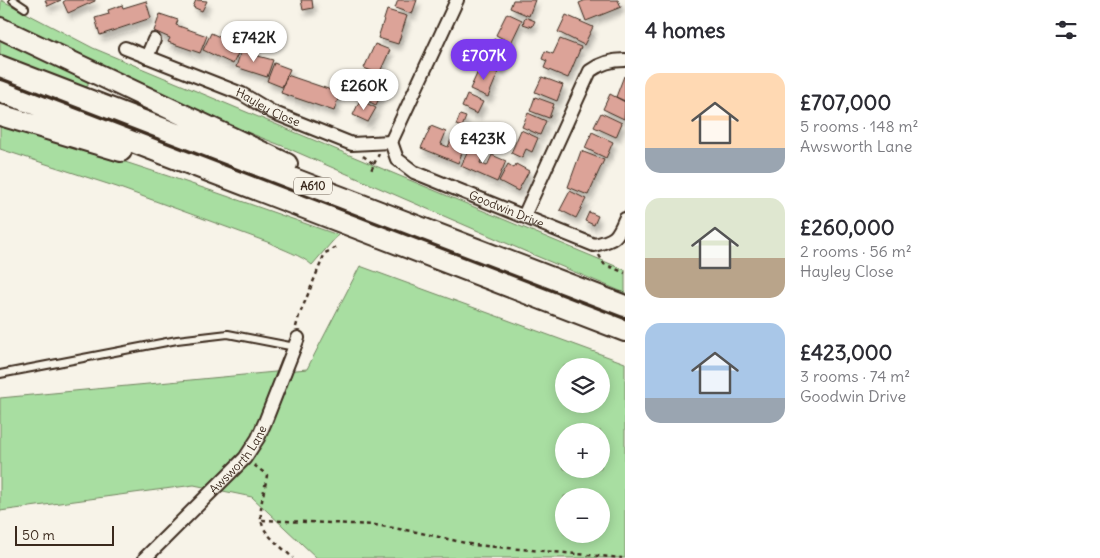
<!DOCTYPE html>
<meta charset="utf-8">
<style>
body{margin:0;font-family:Delius,sans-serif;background:#f2f2f3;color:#2b2b33;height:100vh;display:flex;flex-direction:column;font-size:19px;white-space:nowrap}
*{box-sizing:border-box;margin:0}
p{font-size:16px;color:#7c7c81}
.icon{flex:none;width:28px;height:28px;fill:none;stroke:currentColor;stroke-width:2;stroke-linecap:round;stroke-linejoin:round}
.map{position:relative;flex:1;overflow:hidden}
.drawer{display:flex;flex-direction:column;background:#fff;width:475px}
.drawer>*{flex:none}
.fabs{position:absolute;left:555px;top:358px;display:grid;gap:10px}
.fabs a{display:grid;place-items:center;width:55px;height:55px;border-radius:50%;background:#fff;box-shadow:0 2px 12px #0003;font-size:25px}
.scale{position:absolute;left:15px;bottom:12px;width:99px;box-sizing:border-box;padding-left:5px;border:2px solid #3b2a1e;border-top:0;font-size:14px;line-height:18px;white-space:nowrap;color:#3b2a1e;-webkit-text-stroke:4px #f7f3e8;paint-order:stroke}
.price{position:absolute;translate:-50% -42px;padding:0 11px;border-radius:18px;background:#fff;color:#222;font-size:16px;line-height:32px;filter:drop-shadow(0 1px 2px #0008)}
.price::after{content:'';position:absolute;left:50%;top:30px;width:15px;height:11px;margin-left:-8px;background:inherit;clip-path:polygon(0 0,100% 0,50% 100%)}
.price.active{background:#7c3aed;color:#fff}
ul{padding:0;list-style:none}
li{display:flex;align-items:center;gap:15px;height:125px;padding:0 20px}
li span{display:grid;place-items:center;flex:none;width:140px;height:100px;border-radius:15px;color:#555}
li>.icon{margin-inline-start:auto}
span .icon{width:60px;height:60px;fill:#fffc;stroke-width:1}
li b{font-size:21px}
h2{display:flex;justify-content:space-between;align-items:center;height:60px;padding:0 20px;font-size:21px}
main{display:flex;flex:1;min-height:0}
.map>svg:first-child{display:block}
.green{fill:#a8dea1;stroke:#728460;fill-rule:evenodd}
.building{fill:#dca398;stroke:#3b2a1e;filter:url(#shadow)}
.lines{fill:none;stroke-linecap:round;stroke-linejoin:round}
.service-casing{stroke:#3b2a1e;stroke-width:10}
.minor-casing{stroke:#3b2a1e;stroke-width:16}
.trunk-casing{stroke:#3b2a1e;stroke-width:24}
.path{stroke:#3b2a1e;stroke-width:2.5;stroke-dasharray:4 4;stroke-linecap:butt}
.service{stroke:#f7f3e8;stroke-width:6}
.minor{stroke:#f7f3e8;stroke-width:12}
.trunk{stroke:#f7f3e8;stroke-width:20}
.labels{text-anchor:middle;stroke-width:4.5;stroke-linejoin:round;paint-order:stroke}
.shield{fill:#f7f3e8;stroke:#73665b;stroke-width:1}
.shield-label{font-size:11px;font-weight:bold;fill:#3b2a1e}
.street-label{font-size:12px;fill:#3b2a1e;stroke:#f7f3e8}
</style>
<main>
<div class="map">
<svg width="625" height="558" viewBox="0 0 625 558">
<defs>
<filter id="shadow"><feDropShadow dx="3" dy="5.5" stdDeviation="2.5" flood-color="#0004"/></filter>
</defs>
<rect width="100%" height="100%" fill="#f7f3e8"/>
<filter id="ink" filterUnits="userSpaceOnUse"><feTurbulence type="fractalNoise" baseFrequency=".02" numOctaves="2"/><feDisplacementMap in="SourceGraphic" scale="10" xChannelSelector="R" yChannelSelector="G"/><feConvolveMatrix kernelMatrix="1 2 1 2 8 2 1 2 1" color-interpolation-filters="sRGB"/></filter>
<g filter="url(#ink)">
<!-- green -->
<path class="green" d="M 1,0 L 93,48 L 625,270 L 625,293 L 529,253 L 285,147 L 232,126 L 0,18 Z
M 0,37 L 88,79 L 88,86 L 84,87 L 0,55 Z
M 0,126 C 115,155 226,196 338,235 L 312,265 C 301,255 283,250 270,243 L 117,187 L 0,149 Z
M 360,266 L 625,363 L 625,558 L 317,558 L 252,497 L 194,485 L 0,511 L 0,398 L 307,369 ZM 564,366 L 601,366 L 601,404 L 564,404 ZM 564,431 L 601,431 L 601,469 L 564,469 ZM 564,496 L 601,496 L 601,534 L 564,534 Z"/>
<!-- building -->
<path class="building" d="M 45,0 L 61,0 L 48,6 Z
M 66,0 L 95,0 L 95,1 L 68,13 L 63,2 Z
M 196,0 L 207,1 L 202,11 L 193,7 Z
M 301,0 L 312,0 L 313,8 L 303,10 Z
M 398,0 L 417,0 L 412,14 L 395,8 Z
M 513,0 L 535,0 L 529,16 L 510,8 Z
M 586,0 L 618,0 L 621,7 L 586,21 L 579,3 Z
M 146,1 L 151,18 L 100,35 L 95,18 L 109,14 L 108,10 L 122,5 L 123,8 Z
M 387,10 L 407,16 L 398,44 L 378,38 Z
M 507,13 L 522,20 L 511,43 L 496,35 Z
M 160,14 L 178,20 L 176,25 L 207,36 L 200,53 L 168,42 L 170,38 L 154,31 Z
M 566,15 L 593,27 L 584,45 L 558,32 Z
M 525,17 L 535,21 L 532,27 L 523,24 Z
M 211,33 L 241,47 L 233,64 L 203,50 Z
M 494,39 L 512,48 L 501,71 L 483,62 Z
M 560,39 L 581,47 L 568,78 L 544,68 L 547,61 L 542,59 L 545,51 L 553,54 Z
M 375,44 L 390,50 L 379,74 L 364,68 Z
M 242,48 L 259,53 L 258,56 L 273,60 L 267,77 L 236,67 Z
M 274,63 L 290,69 L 282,87 L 267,81 Z
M 481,65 L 498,73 L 488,97 L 470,89 Z
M 287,75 L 340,93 L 334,111 L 281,93 Z
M 624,76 L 625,77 L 625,101 L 616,97 Z
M 542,77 L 563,85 L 557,101 L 535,92 Z
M 363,80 L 383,90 L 376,105 L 355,95 Z
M 610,94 L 625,102 L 624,119 L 603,109 Z
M 467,95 L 483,102 L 477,114 L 462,107 Z
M 535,97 L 554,104 L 549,118 L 530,111 Z
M 360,100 L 376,108 L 368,122 L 353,115 Z
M 528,113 L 546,121 L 540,135 L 522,127 Z
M 601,113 L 622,123 L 616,137 L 594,127 Z
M 460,115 L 466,117 L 462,127 L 456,125 Z
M 431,126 L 446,132 L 441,144 L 448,147 L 452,137 L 466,143 L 458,163 L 421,148 Z
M 521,130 L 538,138 L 532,152 L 526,149 L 522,158 L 511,153 Z
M 592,132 L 613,142 L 606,158 L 585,148 Z
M 471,145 L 485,151 L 480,163 L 487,166 L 492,155 L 506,161 L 497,182 L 461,166 Z
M 581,151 L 604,160 L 588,195 L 568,187 Z
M 508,164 L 514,168 L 516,164 L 529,171 L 518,191 L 499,181 Z
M 570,191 L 586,199 L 576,218 L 560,210 Z
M 589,212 L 598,216 L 594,225 L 585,221 Z"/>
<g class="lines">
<!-- service casing -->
<g class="service-casing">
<path id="service" d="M 13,0 L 25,8
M 0,374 L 177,340 L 228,334 L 295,347"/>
</g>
<!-- minor casing -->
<g class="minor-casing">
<g id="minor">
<path id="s1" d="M 125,48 L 242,94 L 272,112 L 352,144 L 391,142"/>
<path d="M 147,57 L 154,40"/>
<path id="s2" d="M 391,142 L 397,159 L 414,172 L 594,245 C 615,240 617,238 625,219"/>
<path d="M 391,142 L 457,0"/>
<path d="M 524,216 L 590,71 C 601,63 611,60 625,60"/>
<path id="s3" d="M 145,558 L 245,458 L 258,438 L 265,422 L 298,338"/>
</g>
</g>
<!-- trunk casing -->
<g class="trunk-casing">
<path id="trunk" d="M 0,28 L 287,164
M 0,66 L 625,306
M 0,91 L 625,331
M 0,115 L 121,151"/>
</g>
<!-- path -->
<path class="path" d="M 363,156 L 374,164 L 370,173
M 374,164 L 379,154
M 599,255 L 604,264 L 625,273
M 296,327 L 299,316 L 325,253 L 339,246
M 254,465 L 267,475 C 265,492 254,518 267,533 C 274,542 285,550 293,558
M 262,520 L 375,525 L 417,532 L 474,545 L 622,558"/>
<!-- service -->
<use href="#service" class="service"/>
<!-- minor -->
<use href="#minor" class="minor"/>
<!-- trunk -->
<use href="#trunk" class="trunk"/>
</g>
</g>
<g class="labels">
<!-- shield labels -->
<rect class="shield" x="294" y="177.5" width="38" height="17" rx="4"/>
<g class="shield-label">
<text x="313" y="190">A610</text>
</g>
<!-- street labels -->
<g class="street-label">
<text dy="4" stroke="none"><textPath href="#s1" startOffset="155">Hayley Close</textPath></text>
<text dy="4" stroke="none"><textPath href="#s2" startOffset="139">Goodwin Drive</textPath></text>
<text dy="4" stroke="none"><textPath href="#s3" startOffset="136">Awsworth Lane</textPath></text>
</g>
</g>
</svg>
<div class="fabs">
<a><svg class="icon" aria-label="layers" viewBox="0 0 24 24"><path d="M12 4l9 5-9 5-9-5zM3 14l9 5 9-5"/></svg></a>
<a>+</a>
<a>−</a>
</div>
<div class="scale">50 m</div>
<b class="price" style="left:254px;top:63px">£742K</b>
<b class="price active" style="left:484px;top:81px">£707K</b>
<b class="price" style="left:364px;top:111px">£260K</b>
<b class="price" style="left:483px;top:164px">£423K</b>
</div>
<section class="drawer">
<h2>4 homes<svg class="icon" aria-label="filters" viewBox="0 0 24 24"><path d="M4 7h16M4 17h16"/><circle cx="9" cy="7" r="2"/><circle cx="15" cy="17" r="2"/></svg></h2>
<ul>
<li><span style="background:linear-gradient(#ffd9b3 75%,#9aa5b1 0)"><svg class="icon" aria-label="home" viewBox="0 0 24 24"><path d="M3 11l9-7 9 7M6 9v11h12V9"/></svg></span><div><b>£707,000</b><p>5 rooms · 148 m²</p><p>Awsworth Lane</p></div></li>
<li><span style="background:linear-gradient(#dfe7d0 60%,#b9a48a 0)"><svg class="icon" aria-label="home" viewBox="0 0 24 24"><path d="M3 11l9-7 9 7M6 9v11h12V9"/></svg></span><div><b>£260,000</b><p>2 rooms · 56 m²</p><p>Hayley Close</p></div></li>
<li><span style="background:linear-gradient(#a9c7e8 75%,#9aa5b1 0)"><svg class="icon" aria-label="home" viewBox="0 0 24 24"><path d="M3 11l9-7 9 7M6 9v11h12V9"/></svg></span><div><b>£423,000</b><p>3 rooms · 74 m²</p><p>Goodwin Drive</p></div></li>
</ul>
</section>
</main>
